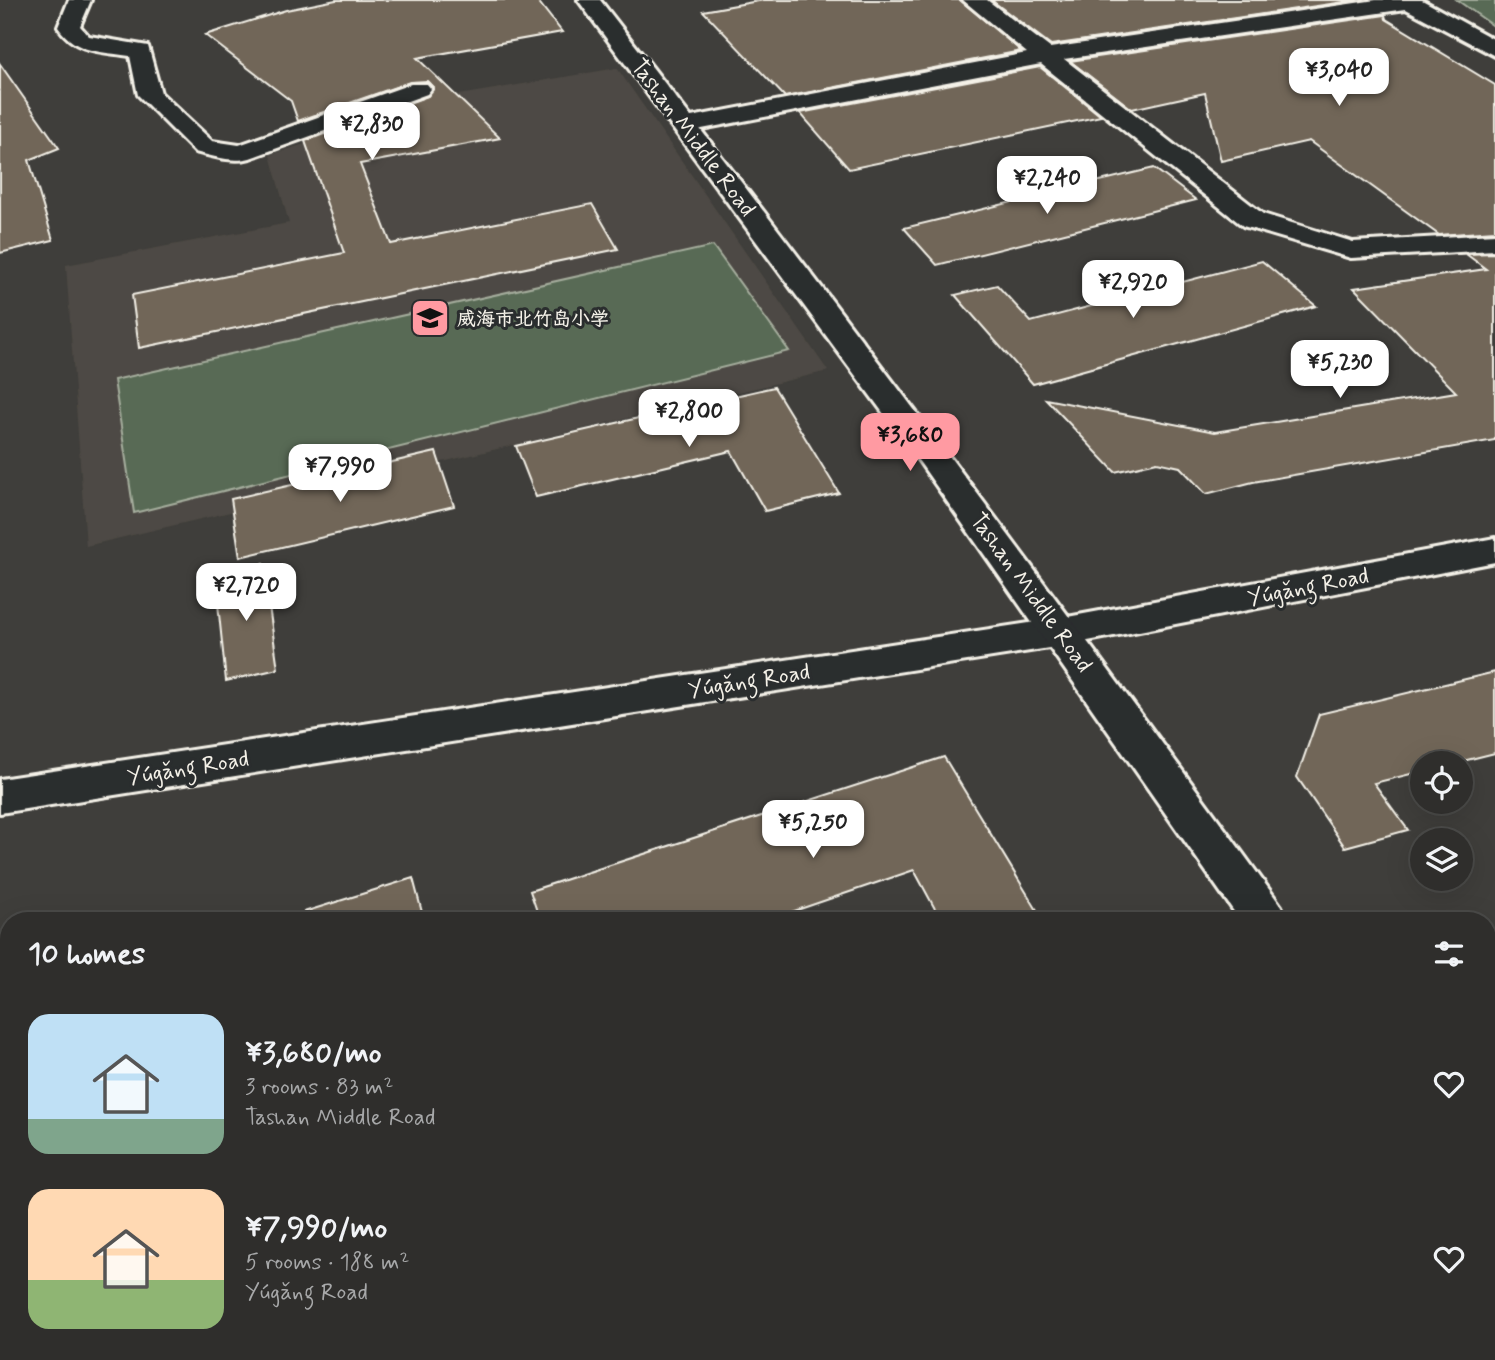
<!DOCTYPE html>
<meta charset="utf-8">
<style>
body{margin:0;font-family:Mynerve,"LXGW WenKai TC",sans-serif;background:#3b3a38;color:#f1f3f6;height:100vh;display:flex;flex-direction:column;font-size:26px;white-space:nowrap}
*{box-sizing:border-box;margin:0}
p{font-size:23px;color:#a7a8a9}
.icon{flex:none;width:38px;height:38px;fill:none;stroke:currentColor;stroke-width:2;stroke-linecap:round;stroke-linejoin:round}
.map{position:relative;flex:1;overflow:hidden}
.drawer{position:absolute;left:0px;top:912px;width:1496px;height:450px;display:flex;flex-direction:column;background:#2f2e2c;border-radius:28px 28px 0 0;box-shadow:0 7px 28px #0002,0 0 0 2px #4a4a48}
.drawer>*{flex:none}
.fabs{position:absolute;left:1410px;top:751px;display:grid;gap:14px}
.fabs a{display:grid;place-items:center;width:63px;height:63px;border-radius:50%;background:#2f2e2c;box-shadow:0 7px 28px #0002,0 0 0 2px #4a4a48;font-size:35px}
.price{position:absolute;translate:-50% -60px;padding:0 16px;border-radius:14px;background:#fff;color:#222;font-size:23px;line-height:46px;filter:drop-shadow(0 2px 4px #0008)}
.price::after{content:'';position:absolute;left:50%;top:42px;width:21px;height:16px;margin-left:-10px;background:inherit;clip-path:polygon(0 0,100% 0,50% 100%)}
.price.current{background:#ff9aa2;color:#111}
ul{padding:0;list-style:none}
li{display:flex;align-items:center;gap:21px;height:175px;padding:0 28px}
li span{display:grid;place-items:center;flex:none;width:196px;height:140px;border-radius:21px;color:#555}
li>.icon{margin-inline-start:auto}
span .icon{width:84px;height:84px;fill:#fffc;stroke-width:1}
li b{font-size:30px}
h2{display:flex;justify-content:space-between;align-items:center;height:84px;padding:0 28px;font-size:30px}
.map>svg:first-child{display:block}
.built{fill:#4e4a44}
.green{fill:#586b55;stroke:#a6ae9e;stroke-width:2}
.building{fill:#716658;stroke:#f4f1e8;stroke-width:2}
.lines{fill:none;stroke-linecap:round;stroke-linejoin:round}
.minor-casing{stroke:#f4f1e8;stroke-width:6}
.major-casing{stroke:#f4f1e8;stroke-width:6}
.minor{fill:#2a2d2e;fill-rule:evenodd}
.major{fill:#2a2d2e;fill-rule:evenodd}
.labels{text-anchor:middle;stroke-width:6;stroke-linejoin:round;paint-order:stroke}
.far-poi-label{font-size:19px;font-weight:bold;fill:#f4f1e8;stroke:#2a2d2e;text-anchor:start}
.street-label{font-size:23px;fill:#f4f1e8;stroke:#2a2d2e}
</style>
<div class="map">
<svg width="1495" height="1360" viewBox="0 0 1495 1360">
<rect width="100%" height="100%" fill="#3f3e3b"/>
<filter id="ink" filterUnits="userSpaceOnUse"><feTurbulence type="fractalNoise" baseFrequency=".0143" numOctaves="2"/><feDisplacementMap in="SourceGraphic" scale="14" xChannelSelector="R" yChannelSelector="G"/><feConvolveMatrix kernelMatrix="1 2 1 2 8 2 1 2 1" color-interpolation-filters="sRGB"/></filter>
<g filter="url(#ink)">
<!-- built -->
<path class="built" d="M 617,68 L 828,371 L 86,546 L 66,265 L 289,223 L 270,155 L 459,95 Z"/>
<!-- green -->
<path class="green" d="M 1457,0 L 1495,0 L 1495,27 Z
M 713,246 L 789,351 L 134,513 L 114,380 Z"/>
<!-- building -->
<path class="building" d="M 336,0 L 537,0 L 562,32 L 417,58 L 500,138 L 360,164 L 391,244 L 592,204 L 618,249 L 139,348 L 132,295 L 344,253 L 305,141 L 428,96 L 433,87 L 427,81 L 410,82 L 298,121 L 291,101 L 205,35 L 286,10 Z
M 764,0 L 960,0 L 1021,51 L 785,97 L 703,11 Z
M 991,0 L 1358,0 L 1051,45 Z
M 1385,15 L 1386,19 L 1495,85 L 1495,231 L 1439,235 L 1309,141 L 1221,161 L 1205,93 L 1132,109 L 1070,61 Z
M 0,64 L 59,148 L 29,160 L 53,240 L 0,253 Z
M 1040,67 L 1101,116 L 849,169 L 800,113 Z
M 1154,168 L 1196,200 L 937,265 L 904,228 Z
M 1495,253 L 1495,440 L 1253,482 L 1206,494 L 1180,467 L 1157,462 L 1115,472 L 1046,399 L 1215,432 L 1456,392 L 1354,288 L 1486,269 L 1466,254 Z
M 1262,261 L 1316,306 L 1033,384 L 955,295 L 997,285 L 1031,322 Z
M 774,387 L 839,493 L 765,511 L 731,451 L 536,497 L 516,446 Z
M 436,452 L 454,506 L 240,557 L 231,499 Z
M 263,564 L 278,669 L 226,681 L 215,575 Z
M 1495,672 L 1495,753 L 1455,763 L 1423,763 L 1423,771 L 1374,783 L 1408,830 L 1345,847 L 1297,777 L 1319,714 Z
M 944,757 L 1043,920 L 941,920 L 914,870 L 768,920 L 540,920 L 530,891 Z
M 413,878 L 424,920 L 305,920 L 304,912 Z"/>
<g class="lines">
<!-- minor casing -->
<g class="minor-casing">
<path id="minor" d="M 69,0 L 91,0 L 80,26 L 89,36 L 148,46 L 161,93 L 212,141 L 239,145 L 411,84 L 427,84 L 431,89 L 427,94 L 250,158 C 233,163 212,156 195,152 L 138,95 L 130,56 C 100,51 77,54 58,27 Z
M 963,0 L 987,0 L 1050,48 L 1376,0 L 1422,0 L 1495,40 L 1495,56 L 1406,9 L 1064,59 L 1263,214 L 1353,242 L 1495,234 L 1495,250 L 1351,258 L 1243,226 L 1041,64 L 686,132 L 677,130 L 674,125 L 677,120 L 686,118 L 1027,53 Z
M 1495,538 L 1495,562 L 1062,646 L 0,813 L 0,779 L 1062,618 Z"/>
</g>
<!-- major casing -->
<g class="major-casing">
<path id="major" d="M 578,0 L 600,0 C 833,298 1059,600 1281,906 L 1287,920 L 1240,920 L 921,464 Z
M 1488,1211 L 1495,1214 L 1495,1273 L 1488,1270 Z"/>
</g>
<!-- minor -->
<use href="#minor" class="minor"/>
<!-- major -->
<use href="#major" class="major"/>
</g>
</g>
<!-- icons -->
<defs>
<g id="school-square" transform="scale(2.0125)"><rect x="-9" y="-9" width="18" height="18" rx="4" fill="#ff9aa2" stroke="#2a2d2e"/><path d="M0-5L7-2L0 1L-7-2ZM-4 1L0 2.5L4 1V4Q0 6-4 4Z" fill="#111"/></g>
</defs>
<g fill-rule="evenodd">
<use href="#school-square" x="430" y="318"/>
</g>
<g class="labels">
<!-- far-poi labels -->
<g class="far-poi-label">
<text x="457" y="325">威海市北竹岛小学</text>
</g>
<!-- street labels -->
<g class="street-label">
<text transform="translate(694 137) rotate(53)" y="8">Tashan Middle Road</text>
<text transform="translate(1308 586) rotate(-11)" y="8">Yúgǎng Road</text>
<text transform="translate(1032 592) rotate(54)" y="8">Tashan Middle Road</text>
<text transform="translate(749 680) rotate(-9)" y="8">Yúgǎng Road</text>
<text transform="translate(188 767) rotate(-9)" y="8">Yúgǎng Road</text>
</g>
</g>
</svg>
<div class="fabs">
<a><svg class="icon" aria-label="locate" viewBox="0 0 24 24"><circle cx="12" cy="12" r="6"/><path d="M12 2v4M12 18v4M2 12h4M18 12h4"/></svg></a>
<a><svg class="icon" aria-label="layers" viewBox="0 0 24 24"><path d="M12 4l9 5-9 5-9-5zM3 14l9 5 9-5"/></svg></a>
</div>
<b class="price" style="left:1339px;top:108px">¥3,040</b>
<b class="price" style="left:372px;top:162px">¥2,830</b>
<b class="price" style="left:1047px;top:216px">¥2,240</b>
<b class="price" style="left:1133px;top:320px">¥2,920</b>
<b class="price" style="left:1340px;top:400px">¥5,230</b>
<b class="price" style="left:689px;top:449px">¥2,800</b>
<b class="price current" style="left:910px;top:473px">¥3,680</b>
<b class="price" style="left:340px;top:504px">¥7,990</b>
<b class="price" style="left:246px;top:623px">¥2,720</b>
<b class="price" style="left:813px;top:860px">¥5,250</b>
<section class="drawer">
<h2>10 homes<svg class="icon" aria-label="filters" viewBox="0 0 24 24"><path d="M4 7h16M4 17h16"/><circle cx="9" cy="7" r="2"/><circle cx="15" cy="17" r="2"/></svg></h2>
<ul>
<li><span style="background:linear-gradient(#bfe0f5 75%,#7fa58c 0)"><svg class="icon" aria-label="home" viewBox="0 0 24 24"><path d="M3 11l9-7 9 7M6 9v11h12V9"/></svg></span><div><b>¥3,680/mo</b><p>3 rooms · 83 m²</p><p>Tashan Middle Road</p></div><svg class="icon" aria-label="heart" viewBox="0 0 24 24"><path d="M12 20l-8-8c-3-5 5-10 8-4 3-6 11-1 8 4z"/></svg></li>
<li><span style="background:linear-gradient(#ffd9b3 65%,#8fb573 0)"><svg class="icon" aria-label="home" viewBox="0 0 24 24"><path d="M3 11l9-7 9 7M6 9v11h12V9"/></svg></span><div><b>¥7,990/mo</b><p>5 rooms · 188 m²</p><p>Yúgǎng Road</p></div><svg class="icon" aria-label="heart" viewBox="0 0 24 24"><path d="M12 20l-8-8c-3-5 5-10 8-4 3-6 11-1 8 4z"/></svg></li>
</ul>
</section>
</div>
